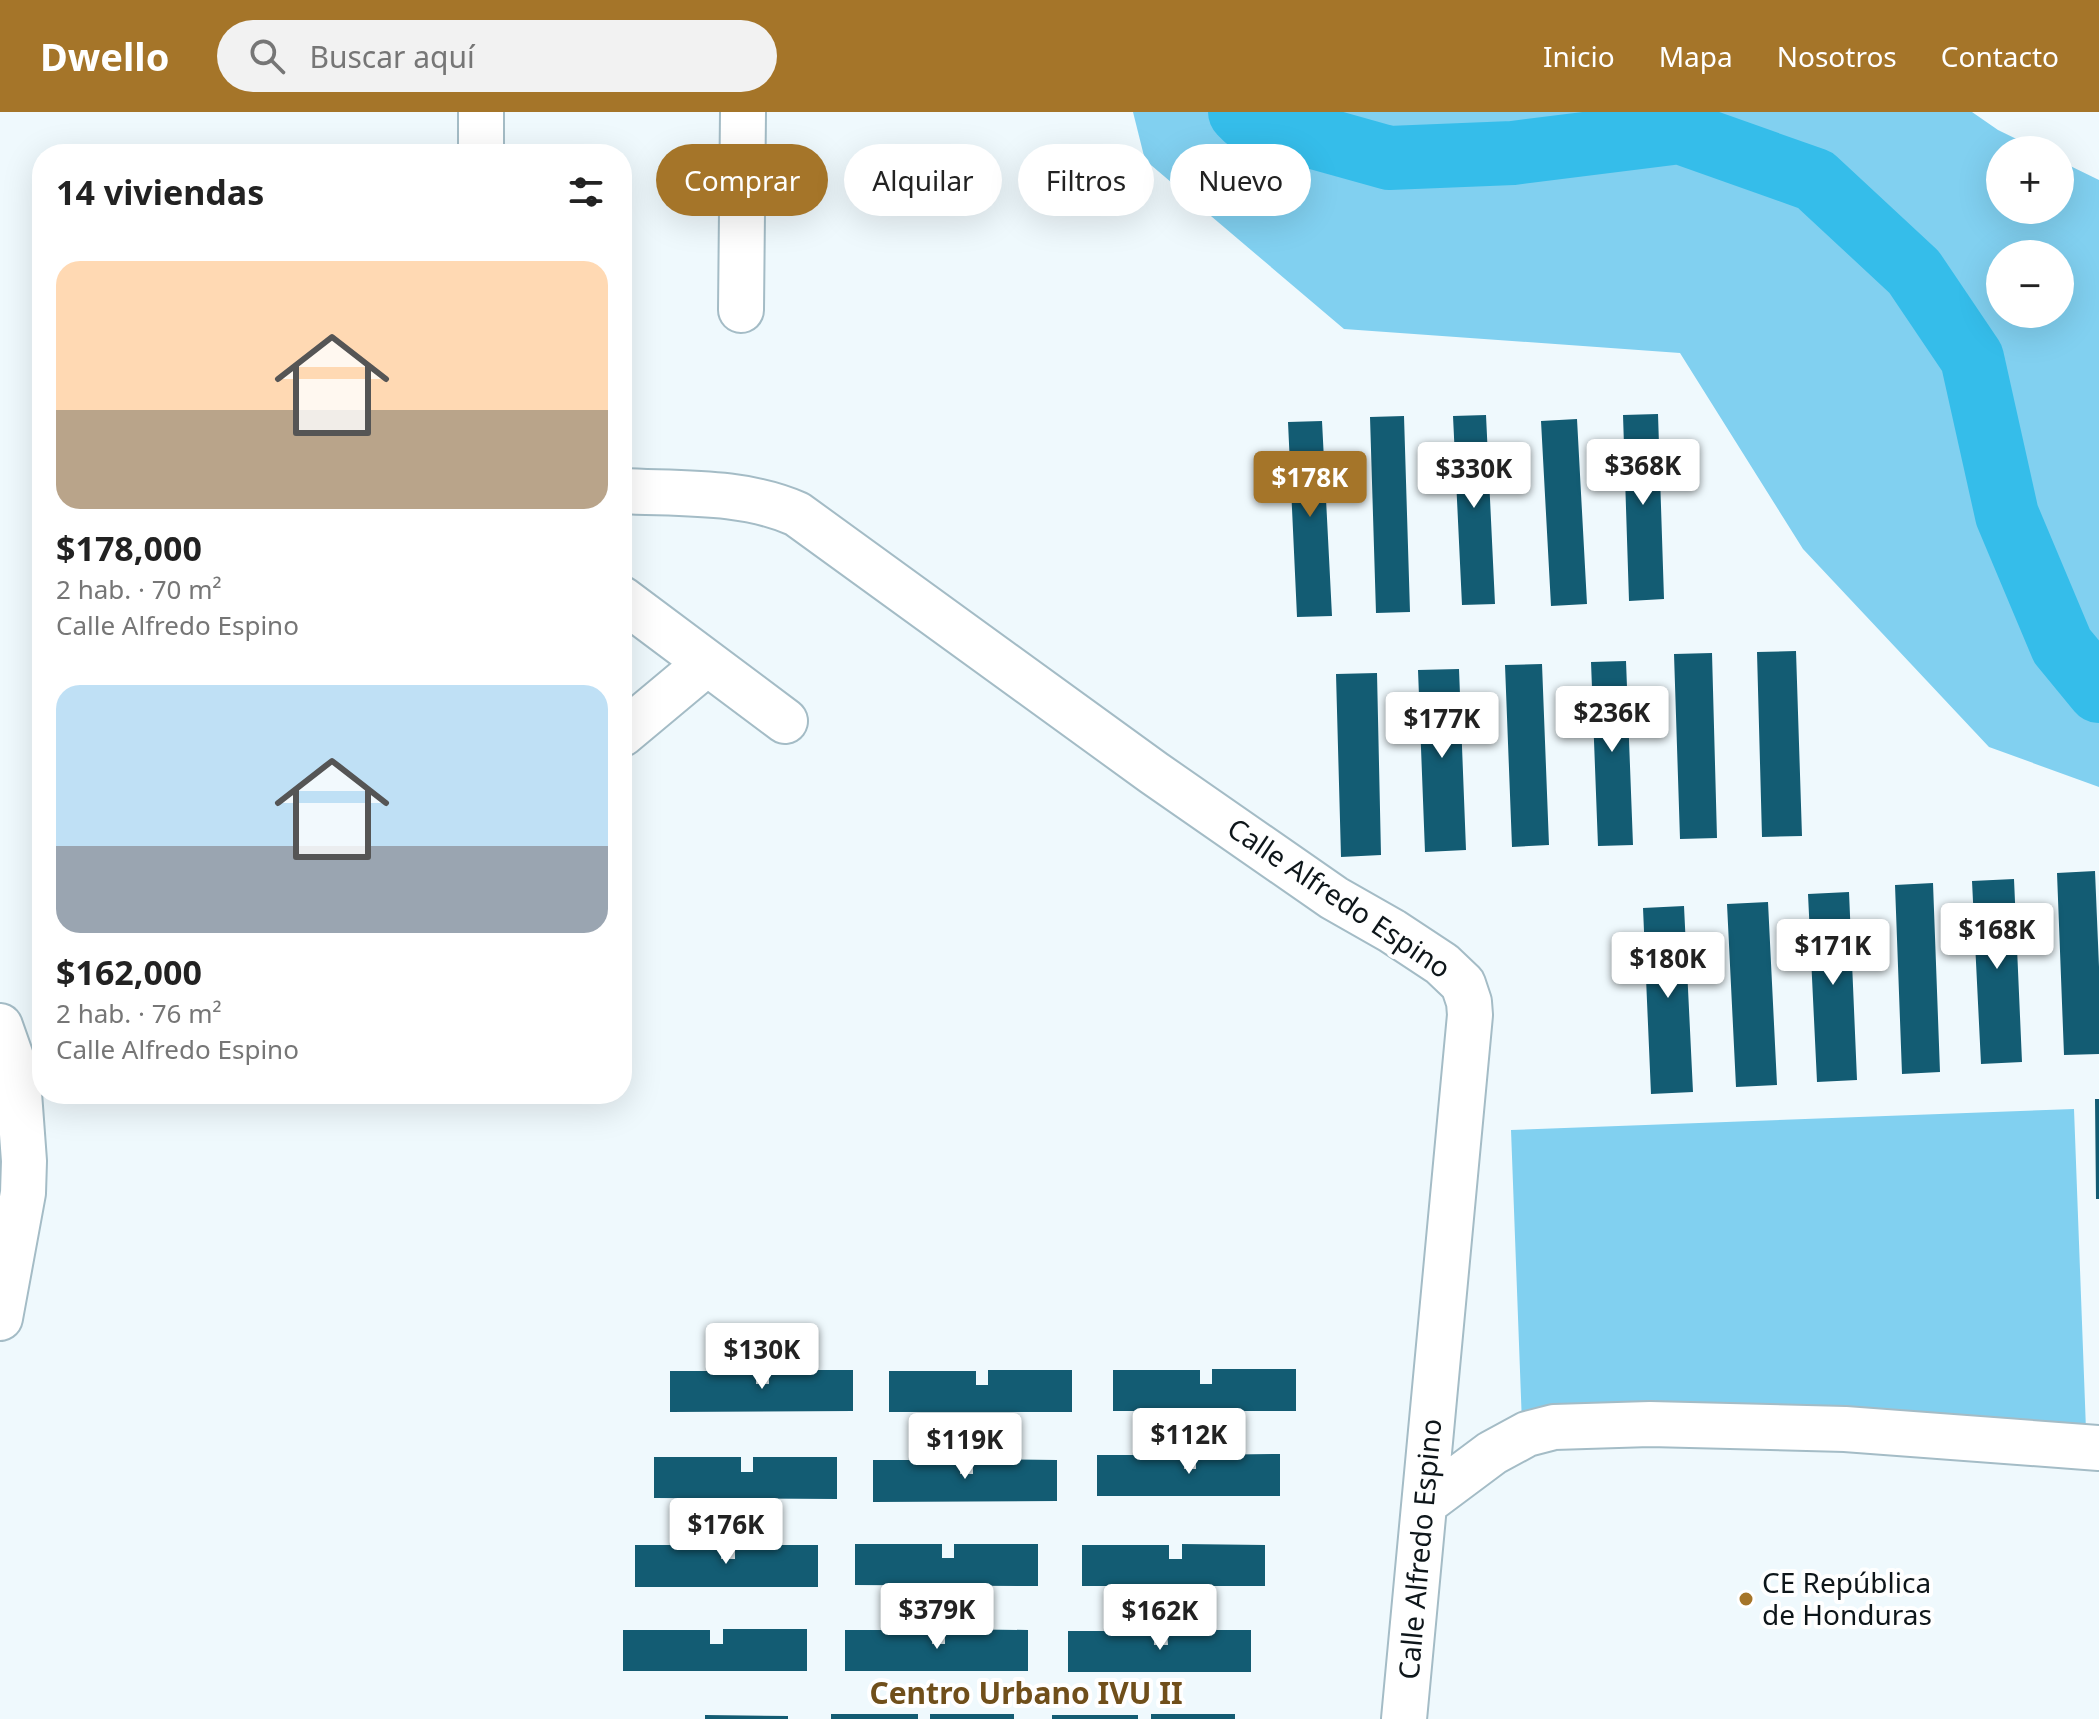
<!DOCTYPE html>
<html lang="es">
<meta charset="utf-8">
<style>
body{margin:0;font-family:"Noto Sans",sans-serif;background:#f2f2f2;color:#222;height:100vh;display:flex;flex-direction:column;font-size:30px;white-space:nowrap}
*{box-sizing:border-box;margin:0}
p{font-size:26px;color:#767676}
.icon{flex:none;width:44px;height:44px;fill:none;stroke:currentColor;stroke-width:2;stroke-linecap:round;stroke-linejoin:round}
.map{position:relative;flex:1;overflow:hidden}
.details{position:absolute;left:32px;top:32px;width:600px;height:960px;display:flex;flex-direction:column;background:#fff;border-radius:32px;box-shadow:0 8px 32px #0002}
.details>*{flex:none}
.banner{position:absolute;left:656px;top:32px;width:760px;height:72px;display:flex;gap:16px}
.fabs{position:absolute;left:1986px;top:24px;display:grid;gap:16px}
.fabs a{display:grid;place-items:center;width:88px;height:88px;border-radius:50%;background:#fff;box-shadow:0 8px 32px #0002;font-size:40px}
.price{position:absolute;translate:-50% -68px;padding:0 18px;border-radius:8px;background:#fff;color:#222;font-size:26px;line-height:52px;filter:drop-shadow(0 2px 4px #0008)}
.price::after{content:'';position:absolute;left:50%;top:48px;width:24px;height:18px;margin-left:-12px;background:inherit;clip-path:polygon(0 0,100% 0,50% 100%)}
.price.current{background:#a57529;color:#fff}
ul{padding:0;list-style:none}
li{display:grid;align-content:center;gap:16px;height:424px;padding:0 24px}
li span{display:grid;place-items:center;height:248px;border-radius:24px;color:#555}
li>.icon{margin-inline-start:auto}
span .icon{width:144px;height:144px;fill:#fffc;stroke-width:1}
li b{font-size:34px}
h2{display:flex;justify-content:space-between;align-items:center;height:96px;padding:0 24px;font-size:34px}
.chip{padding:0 28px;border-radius:36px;background:#fff;box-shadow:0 8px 32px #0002;font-size:28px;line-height:72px}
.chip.current{background:#a57529;color:#fff}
header{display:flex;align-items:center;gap:48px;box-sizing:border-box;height:112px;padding:0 40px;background:#a57529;color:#fff}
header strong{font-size:38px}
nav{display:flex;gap:44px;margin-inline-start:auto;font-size:28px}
.search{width:560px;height:72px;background:#f2f2f2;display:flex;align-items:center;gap:20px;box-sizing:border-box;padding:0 28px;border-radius:44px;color:#767676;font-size:30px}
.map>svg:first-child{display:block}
.green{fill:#81d0f0;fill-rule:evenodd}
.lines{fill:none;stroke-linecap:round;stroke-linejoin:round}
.river{stroke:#35bdea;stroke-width:64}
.building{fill:#135c73}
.minor-casing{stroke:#a4bcc6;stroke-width:48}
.minor{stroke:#fff;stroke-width:44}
.poi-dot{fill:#a57529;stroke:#fff;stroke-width:3}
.labels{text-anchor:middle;stroke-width:8;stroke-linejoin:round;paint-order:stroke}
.street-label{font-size:28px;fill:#0e161a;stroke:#fff}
.poi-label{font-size:28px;fill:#0e161a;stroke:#fff;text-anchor:start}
.neighbourhood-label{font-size:30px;font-weight:bold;fill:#704f1b;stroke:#fff}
</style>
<header>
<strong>Dwello</strong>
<div class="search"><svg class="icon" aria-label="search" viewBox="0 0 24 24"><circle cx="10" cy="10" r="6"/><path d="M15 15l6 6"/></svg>Buscar aquí</div>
<nav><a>Inicio</a><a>Mapa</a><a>Nosotros</a><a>Contacto</a></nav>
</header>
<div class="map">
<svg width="2099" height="1607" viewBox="0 0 2099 1607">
<rect width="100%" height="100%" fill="#eff9fd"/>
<!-- green -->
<path class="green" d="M 1133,0 L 1972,0 L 1998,18 L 2039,38 L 2000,38 L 2000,98 L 2060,98 L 2060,49 L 2099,68 L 2099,675 L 1989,635 L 1803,437 L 1680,241 L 1344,217 L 1145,48 ZM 2000,142 L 2060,142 L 2060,202 L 2000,202 Z
M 2074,997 L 2086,1318 L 1523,1339 L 1511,1018 Z"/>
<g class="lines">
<!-- river -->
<path class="river" d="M 1240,0 L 1246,6 L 1389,46 L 1513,41 L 1680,20 L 1815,68 L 1914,160 L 1972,246 L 2007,403 L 2062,534 L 2099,579"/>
</g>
<!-- building -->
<path class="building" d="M 1658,302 L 1664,487 L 1629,489 L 1623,303 Z
M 1486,303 L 1495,492 L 1462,493 L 1453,304 Z
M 1404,304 L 1410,500 L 1376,501 L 1370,305 Z
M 1577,307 L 1587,492 L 1551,494 L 1541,309 Z
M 1322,309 L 1332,504 L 1297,505 L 1288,310 Z
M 1796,539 L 1802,724 L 1762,725 L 1757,540 Z
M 1712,541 L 1717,726 L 1680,727 L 1674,542 Z
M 1626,549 L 1633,733 L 1598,734 L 1591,550 Z
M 1542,552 L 1549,733 L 1512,735 L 1505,553 Z
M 1459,557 L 1466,738 L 1425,740 L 1418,558 Z
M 1377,561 L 1381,743 L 1341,745 L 1336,562 Z
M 2095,759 L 2099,855 L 2099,942 L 2064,943 L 2057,761 Z
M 2014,767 L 2022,950 L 1981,952 L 1972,769 Z
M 1933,771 L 1940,960 L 1902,962 L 1895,773 Z
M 1849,780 L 1857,968 L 1817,970 L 1808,782 Z
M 1768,790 L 1777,973 L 1736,975 L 1727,792 Z
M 1684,794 L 1693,980 L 1651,982 L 1643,796 Z
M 2095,987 L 2099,987 L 2099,1087 L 2096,1087 Z
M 1212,1257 L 1296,1257 L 1296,1299 L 1113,1299 L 1113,1258 L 1200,1258 L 1200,1272 L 1212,1272 Z
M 769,1258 L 853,1258 L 853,1299 L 670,1300 L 670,1259 L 756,1259 L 756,1272 L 769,1272 Z
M 988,1258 L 1072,1258 L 1072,1300 L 889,1300 L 889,1259 L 976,1259 L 976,1273 L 988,1273 Z
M 1280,1342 L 1280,1384 L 1097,1384 L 1097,1343 L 1184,1343 L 1184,1357 L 1196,1357 L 1196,1343 Z
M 654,1345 L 741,1345 L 741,1360 L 753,1360 L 753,1345 L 837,1345 L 837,1387 L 654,1386 Z
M 973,1347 L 1057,1348 L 1057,1389 L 873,1390 L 873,1348 L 960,1348 L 960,1362 L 973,1362 Z
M 855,1432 L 942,1432 L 942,1446 L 954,1446 L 954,1432 L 1038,1432 L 1038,1474 L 855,1473 Z
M 1182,1432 L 1265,1433 L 1265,1474 L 1082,1474 L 1082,1433 L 1169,1433 L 1169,1447 L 1182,1447 Z
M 635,1433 L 721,1433 L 721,1447 L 735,1447 L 735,1433 L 818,1433 L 818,1475 L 635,1475 Z
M 723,1517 L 807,1517 L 807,1559 L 623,1559 L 623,1518 L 710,1518 L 710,1532 L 723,1532 Z
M 945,1517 L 1028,1518 L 1028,1559 L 845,1559 L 845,1518 L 932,1518 L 932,1532 L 945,1532 Z
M 1167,1518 L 1251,1518 L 1251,1560 L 1068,1560 L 1068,1519 L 1154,1519 L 1154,1533 L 1168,1533 Z
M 831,1602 L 918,1602 L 918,1607 L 831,1607 Z
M 930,1602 L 1014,1602 L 1014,1607 L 930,1607 Z
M 1151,1602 L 1235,1602 L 1235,1607 L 1151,1607 Z
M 705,1603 L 788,1604 L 788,1607 L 705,1607 Z
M 1052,1603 L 1138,1603 L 1138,1607 L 1052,1607 Z"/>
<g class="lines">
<!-- minor casing -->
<g class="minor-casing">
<path id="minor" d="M 481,0 L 481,42
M 741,198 L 743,0
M 622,379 C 680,382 743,378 797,402 L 1154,661 L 1334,786 L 1392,819 L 1442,852 L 1463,872 L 1469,890 L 1470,903 L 1404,1607
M 622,487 L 785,609
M 622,622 L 707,551
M 0,914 L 12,948 L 19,981 L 24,1049 L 23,1081 L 0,1206
M 1425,1391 L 1492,1341 L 1527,1322 L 1554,1315 L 1650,1312 L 1845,1317 L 2099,1336"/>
</g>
<!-- minor -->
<use href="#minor" class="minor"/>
</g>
<!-- markers -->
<circle class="poi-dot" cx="1746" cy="1487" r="8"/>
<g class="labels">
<!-- street labels -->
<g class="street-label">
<text transform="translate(1339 786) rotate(34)" y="10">Calle Alfredo Espino</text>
<text transform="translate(1420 1437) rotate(-85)" y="10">Calle Alfredo Espino</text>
</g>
<!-- poi labels -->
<g class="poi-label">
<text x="1762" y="1481">CE República<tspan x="1762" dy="32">de Honduras</tspan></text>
</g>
<!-- neighbourhood labels -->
<g class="neighbourhood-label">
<text x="1026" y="1592">Centro Urbano IVU II</text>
</g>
</g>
</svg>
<div class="fabs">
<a>+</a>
<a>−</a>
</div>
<b class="price" style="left:1643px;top:395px">$368K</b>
<b class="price" style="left:1474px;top:398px">$330K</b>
<b class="price current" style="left:1310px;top:407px">$178K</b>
<b class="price" style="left:1612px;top:642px">$236K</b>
<b class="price" style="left:1442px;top:648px">$177K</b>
<b class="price" style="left:1997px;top:859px">$168K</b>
<b class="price" style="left:1833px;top:875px">$171K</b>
<b class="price" style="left:1668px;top:888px">$180K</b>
<b class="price" style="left:762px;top:1279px">$130K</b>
<b class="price" style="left:1189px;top:1364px">$112K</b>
<b class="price" style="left:965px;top:1369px">$119K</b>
<b class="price" style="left:726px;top:1454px">$176K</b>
<b class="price" style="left:937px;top:1539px">$379K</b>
<b class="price" style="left:1160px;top:1540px">$162K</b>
<div class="banner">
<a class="chip current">Comprar</a>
<a class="chip">Alquilar</a>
<a class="chip">Filtros</a>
<a class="chip">Nuevo</a>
</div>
<section class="details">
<h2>14 viviendas<svg class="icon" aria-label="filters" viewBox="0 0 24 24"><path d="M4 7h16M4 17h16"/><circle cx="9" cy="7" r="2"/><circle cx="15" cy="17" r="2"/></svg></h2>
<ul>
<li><span style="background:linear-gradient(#ffd9b3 60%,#b9a48a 0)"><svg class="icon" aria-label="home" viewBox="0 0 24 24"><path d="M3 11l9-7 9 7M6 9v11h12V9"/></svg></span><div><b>$178,000</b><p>2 hab. · 70 m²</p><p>Calle Alfredo Espino</p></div></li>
<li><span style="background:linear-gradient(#bfe0f5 65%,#9aa5b1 0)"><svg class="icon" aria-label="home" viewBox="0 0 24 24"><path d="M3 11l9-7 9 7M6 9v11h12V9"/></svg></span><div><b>$162,000</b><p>2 hab. · 76 m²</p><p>Calle Alfredo Espino</p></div></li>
</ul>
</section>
</div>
